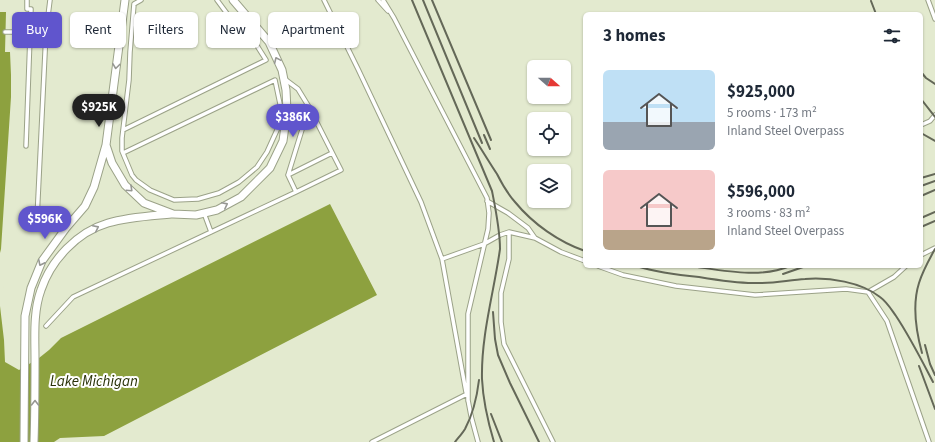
<!DOCTYPE html>
<meta charset="utf-8">
<style>
body{margin:0;font-family:"Source Sans 3",sans-serif;background:#f6f6f7;color:#1f2937;height:100vh;display:flex;flex-direction:column;font-size:15px;white-space:nowrap}
*{box-sizing:border-box;margin:0}
p{font-size:13px;color:#747a83}
.icon{flex:none;width:22px;height:22px;fill:none;stroke:currentColor;stroke-width:2;stroke-linecap:round;stroke-linejoin:round}
.map{position:relative;flex:1;overflow:hidden}
.sheet{position:absolute;left:583px;top:12px;width:340px;height:256px;display:flex;flex-direction:column;background:#fff;border-radius:6px;box-shadow:0 1px 3px #0004}
.sheet>*{flex:none}
.hud{position:absolute;left:12px;top:12px;width:380px;height:36px;display:flex;gap:8px}
.needle{width:26px;rotate:111deg}
.controls{position:absolute;left:527px;top:60px;display:grid;gap:8px}
.controls a{display:grid;place-items:center;width:44px;height:44px;border-radius:6px;background:#fff;box-shadow:0 1px 3px #0004;font-size:20px}
.price{position:absolute;translate:-50% -34px;padding:0 9px;border-radius:14px;background:#6055cd;color:#fff;font-size:13px;line-height:26px;filter:drop-shadow(0 1px 2px #0008)}
.price::after{content:'';position:absolute;left:50%;top:24px;width:12px;height:9px;margin-left:-6px;background:inherit;clip-path:polygon(0 0,100% 0,50% 100%)}
.price.selected{background:#222;color:#fff}
ul{padding:0;list-style:none}
li{display:flex;align-items:center;gap:12px;height:100px;padding:0 20px}
li span{display:grid;place-items:center;flex:none;width:112px;height:80px;border-radius:6px;color:#555}
li>.icon{margin-inline-start:auto}
span .icon{width:48px;height:48px;fill:#fffc;stroke-width:1}
li b{font-size:17px}
h2{display:flex;justify-content:space-between;align-items:center;height:48px;padding:0 20px;font-size:17px}
.tag{padding:0 14px;border-radius:6px;background:#fff;box-shadow:0 1px 3px #0004;font-size:14px;line-height:36px}
.tag.selected{background:#6055cd;color:#fff}
.map>svg:first-child{display:block}
.water{fill:#8da13f}
.pier{fill:#e3eacf}
.lines{fill:none;stroke-linecap:round;stroke-linejoin:round}
.lane-casing{stroke:#9ba288;stroke-width:5.5}
.street-casing{stroke:#9ba288;stroke-width:9}
.lane{stroke:#fff;stroke-width:3.5}
.street{stroke:#fff;stroke-width:7}
.rail{stroke:#646858;stroke-width:2}
.oneway{stroke:#969793}
.labels{text-anchor:middle;stroke-width:4;stroke-linejoin:round;paint-order:stroke}
.water-label{font-size:15px;font-style:italic;fill:#2a3208;stroke:#fff}
</style>
<div class="map">
<svg width="935" height="442" viewBox="0 0 935 442">
<rect width="100%" height="100%" fill="#e3eacf"/>
<!-- water -->
<path class="water" d="M 0,12 L 6,12 L 5,52 L 10,52 L 11,75 L 11,97 L 1,249 L 0,253 Z
M 330,204 L 377,295 L 104,436 L 60,438 L 54,442 L 0,442 L 0,306 L 4,340 L 5,362 L 19,370 L 39,358 L 49,350 L 61,338 Z"/>
<!-- pier -->
<path class="pier" d="M 0,257 L 8,265 L 8,282 L 3,288 L 0,285 Z"/>
<g class="lines">
<!-- lane casing -->
<g class="lane-casing">
<path id="lane" d="M 324,0 L 358,69 L 421,202 L 442,259 L 484,244 L 500,235 L 509,232 L 535,238 L 561,252 L 585,261
M 378,0 L 388,11
M 383,0 L 394,18 L 487,198 L 489,213 L 488,229 L 468,314 L 468,401
M 928,0 L 935,19
M 5,32 L 46,32 L 50,0
M 46,32 L 37,219 L 63,220
M 921,125 L 930,121 L 935,115
M 123,130 L 266,60 L 254,41 L 237,27 L 217,0
M 26,146 L 31,9 L 27,9 L 27,0
M 123,153 L 275,80 L 280,104 L 277,130 L 267,152 L 257,167 L 239,182 L 219,193 L 198,199 L 174,200 L 150,190 L 136,180 L 132,175 L 122,151 L 122,138 L 129,80 L 130,52 L 134,4 L 141,0
M 288,175 L 309,107
M 296,192 L 288,175 L 332,153
M 487,201 L 508,213 L 528,228 L 535,238
M 204,213 L 211,232 L 296,192 L 341,170 L 309,107 L 298,89 L 286,80
M 509,232 L 509,259 L 501,293 L 501,322 L 504,344 L 553,442
M 921,255 L 935,248
M 442,259 L 466,392
M 598,266 L 623,275 L 676,286 L 755,295 L 846,289 L 868,292
M 906,266 L 894,277 L 868,292 L 887,321 L 929,442
M 46,326 L 73,297 L 211,232
M 468,400 L 471,416 L 478,442
M 372,442 L 467,394"/>
</g>
<!-- street casing -->
<g class="street-casing">
<path id="street" d="M 125,0 L 106,145 L 112,163 L 125,185 L 144,203 L 173,214 L 196,215 L 217,210 L 241,197 L 270,168 L 283,141 L 287,111 L 286,90 L 282,70 L 269,42 L 233,0
M 24,442 L 25,316 L 31,288 L 42,261 L 66,228 L 85,206 L 94,187 L 106,145
M 34,442 C 35,414 35,387 35,359 C 35,337 33,312 41,290 C 51,260 77,232 108,223 C 128,217 150,216 171,214"/>
</g>
<!-- lane -->
<use href="#lane" class="lane"/>
<!-- street -->
<use href="#street" class="street"/>
<!-- rail -->
<path class="rail" d="M 412,0 L 492,191 C 496,211 500,230 500,249 C 494,292 481,335 482,379 C 483,400 488,422 494,442
M 423,0 L 482,143
M 432,0 L 491,140
M 871,1 L 876,14
M 921,72 L 926,78 L 935,84
M 921,99 L 935,117
M 921,133 L 935,141
M 484,135 L 490,149
M 474,138 C 482,150 489,162 497,174 C 502,184 508,194 515,202 C 533,224 559,242 585,251
M 921,178 L 935,174
M 921,186 L 935,181
M 921,196 L 935,190
M 921,218 L 935,212
M 921,227 L 935,221
M 636,266 C 656,272 678,275 699,277 C 717,280 735,283 753,283 C 771,284 788,280 805,279 C 829,277 861,282 880,297 C 887,302 891,309 896,316 C 910,337 921,359 933,382
M 690,266 C 721,270 760,279 790,266
M 783,274 L 806,266
M 493,312 L 495,339 L 498,355 L 510,383 L 539,442
M 925,345 L 930,364 L 935,375
M 922,353 C 916,331 912,305 919,283 C 923,270 929,260 935,249
M 919,366 L 935,409
M 491,414 L 502,442
M 455,442 C 458,438 462,434 465,429 C 473,414 477,397 479,380"/>
</g>
<!-- one-way arrows -->
<defs><path id="oneway-chevron" d="M-2-3.5L2.5 0L-2 3.5" fill="none" stroke-width="1.6" stroke-linecap="round" stroke-linejoin="round"/></defs>
<g class="oneway">
<use href="#oneway-chevron" transform="translate(277 60) rotate(-114)"/>
<use href="#oneway-chevron" transform="translate(116 66) rotate(97)"/>
<use href="#oneway-chevron" transform="translate(130 189) rotate(43)"/>
<use href="#oneway-chevron" transform="translate(225 205) rotate(-27)"/>
<use href="#oneway-chevron" transform="translate(96 228) rotate(-26)"/>
<use href="#oneway-chevron" transform="translate(41 263) rotate(116)"/>
<use href="#oneway-chevron" transform="translate(35 403) rotate(-90)"/>
</g>
<g class="labels">
<!-- water labels -->
<g class="water-label">
<text x="94" y="386">Lake Michigan</text>
</g>
</g>
</svg>
<div class="controls">
<a><svg class="needle" viewBox="-14 -14 28 28"><path d="M0-13l5 13h-10z" fill="#e53935"/><path d="M0 13l5-13h-10z" fill="#747a83"/></svg></a>
<a><svg class="icon" aria-label="locate" viewBox="0 0 24 24"><circle cx="12" cy="12" r="6"/><path d="M12 2v4M12 18v4M2 12h4M18 12h4"/></svg></a>
<a><svg class="icon" aria-label="layers" viewBox="0 0 24 24"><path d="M12 4l9 5-9 5-9-5zM3 14l9 5 9-5"/></svg></a>
</div>
<b class="price selected" style="left:99px;top:128px">$925K</b>
<b class="price" style="left:293px;top:138px">$386K</b>
<b class="price" style="left:45px;top:240px">$596K</b>
<div class="hud">
<a class="tag selected">Buy</a>
<a class="tag">Rent</a>
<a class="tag">Filters</a>
<a class="tag">New</a>
<a class="tag">Apartment</a>
</div>
<section class="sheet">
<h2>3 homes<svg class="icon" aria-label="filters" viewBox="0 0 24 24"><path d="M4 7h16M4 17h16"/><circle cx="9" cy="7" r="2"/><circle cx="15" cy="17" r="2"/></svg></h2>
<ul>
<li><span style="background:linear-gradient(#bfe0f5 65%,#9aa5b1 0)"><svg class="icon" aria-label="home" viewBox="0 0 24 24"><path d="M3 11l9-7 9 7M6 9v11h12V9"/></svg></span><div><b>$925,000</b><p>5 rooms · 173 m²</p><p>Inland Steel Overpass</p></div></li>
<li><span style="background:linear-gradient(#f6c9c9 75%,#b9a48a 0)"><svg class="icon" aria-label="home" viewBox="0 0 24 24"><path d="M3 11l9-7 9 7M6 9v11h12V9"/></svg></span><div><b>$596,000</b><p>3 rooms · 83 m²</p><p>Inland Steel Overpass</p></div></li>
</ul>
</section>
</div>
